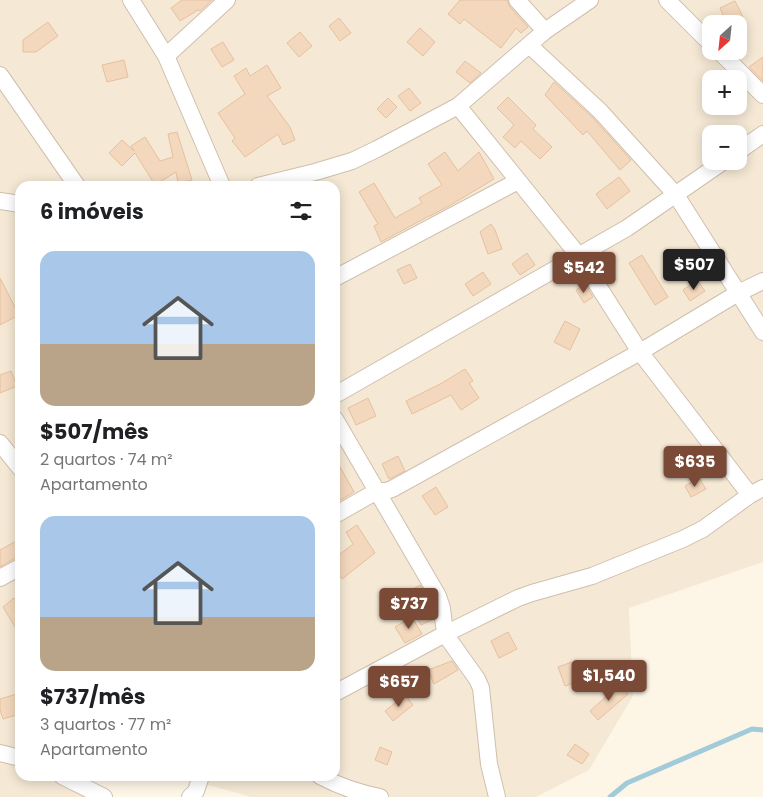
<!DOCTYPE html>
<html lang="pt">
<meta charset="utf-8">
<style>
body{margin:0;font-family:Poppins,sans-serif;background:#f6f6f6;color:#202124;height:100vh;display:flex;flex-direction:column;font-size:19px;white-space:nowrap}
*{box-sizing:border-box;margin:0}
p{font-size:16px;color:#757577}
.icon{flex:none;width:28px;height:28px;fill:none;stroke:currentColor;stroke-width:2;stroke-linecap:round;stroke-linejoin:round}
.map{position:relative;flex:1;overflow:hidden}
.drawer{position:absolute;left:15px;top:181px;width:325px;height:600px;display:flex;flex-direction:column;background:#fff;border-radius:15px;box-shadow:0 2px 12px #0003}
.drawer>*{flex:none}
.needle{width:32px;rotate:207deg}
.tools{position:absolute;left:702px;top:15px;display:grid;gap:10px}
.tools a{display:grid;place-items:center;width:45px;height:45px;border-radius:10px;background:#fff;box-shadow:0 2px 12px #0003;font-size:25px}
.price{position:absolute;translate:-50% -42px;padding:0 11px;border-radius:5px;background:#7a4a36;color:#fff;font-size:16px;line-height:32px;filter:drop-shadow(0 1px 2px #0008)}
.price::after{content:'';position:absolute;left:50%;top:30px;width:15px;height:11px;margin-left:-8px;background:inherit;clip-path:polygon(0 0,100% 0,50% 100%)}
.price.selected{background:#222;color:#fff}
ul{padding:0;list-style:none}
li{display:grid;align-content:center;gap:10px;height:265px;padding:0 25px}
li span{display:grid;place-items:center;height:155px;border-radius:15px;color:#555}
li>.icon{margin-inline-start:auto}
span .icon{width:90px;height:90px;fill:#fffc;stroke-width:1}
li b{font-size:21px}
h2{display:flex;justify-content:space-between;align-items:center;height:60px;padding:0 25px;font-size:21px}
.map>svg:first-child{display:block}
.residential{fill:#f5e9d5;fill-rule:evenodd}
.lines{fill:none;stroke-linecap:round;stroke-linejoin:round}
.stream{stroke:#a1cbd9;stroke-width:5}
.building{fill:#f3d8be;stroke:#e6c09e}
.minor-casing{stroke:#cfbfad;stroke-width:18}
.minor{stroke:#fff;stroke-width:16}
</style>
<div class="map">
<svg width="763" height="797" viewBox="0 0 763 797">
<rect width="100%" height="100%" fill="#fdf6e7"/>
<!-- residential -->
<path class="residential" d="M 0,0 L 763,0 L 763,562 L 629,608 L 633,696 L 589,770 L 536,797 L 251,797 L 197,782 L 150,776 L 335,776 L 335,186 L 20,186 L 20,776 L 95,776 L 83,797 L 0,797 ZM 711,24 L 739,24 L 739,51 L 711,51 ZM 711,79 L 739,79 L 739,106 L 711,106 ZM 711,134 L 739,134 L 739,161 L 711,161 Z"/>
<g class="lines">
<!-- stream -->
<path class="stream" d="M 610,797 L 627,783 L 752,729 L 763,730"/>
</g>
<!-- building -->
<path class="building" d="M 182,0 L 212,0 L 200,11 L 198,10 L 180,21 L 171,8 Z
M 460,0 L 507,0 L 510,7 L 528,27 L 521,33 L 516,28 L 501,48 L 464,19 L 460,24 L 448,14 Z
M 735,1 L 743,17 L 730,24 L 727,24 L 720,8 Z
M 339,18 L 351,33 L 340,41 L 329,26 Z
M 48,22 L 58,36 L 36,52 L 23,52 L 23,40 Z
M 420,28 L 435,42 L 423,56 L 407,42 Z
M 300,32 L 312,46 L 299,57 L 287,43 Z
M 223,42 L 234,60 L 222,67 L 211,49 Z
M 763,57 L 763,81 L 749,67 Z
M 124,60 L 128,77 L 107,82 L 102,65 Z
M 465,61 L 481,73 L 470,83 L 456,72 Z
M 267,65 L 281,88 L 267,96 L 290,127 L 295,140 L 283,145 L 278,134 L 245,157 L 232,141 L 235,138 L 218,113 L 245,94 L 234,76 L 246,68 L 250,76 Z
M 554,82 L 593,118 L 631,160 L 620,170 L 587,131 L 583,135 L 545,95 Z
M 409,88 L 421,103 L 410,111 L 398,96 Z
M 508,97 L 536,125 L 533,129 L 552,147 L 540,159 L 521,141 L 515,148 L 503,137 L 514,125 L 497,108 Z
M 388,98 L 397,107 L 386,118 L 377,109 Z
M 177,132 L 192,180 L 178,183 L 176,172 L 155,185 L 135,153 L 122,166 L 109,153 L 122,140 L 134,151 L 131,146 L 145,137 L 160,161 L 173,157 L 168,134 Z
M 445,152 L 458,171 L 479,152 L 494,179 L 449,206 L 430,216 L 429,216 L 381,242 L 374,226 L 378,224 L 359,192 L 374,183 L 395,218 L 422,203 L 419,198 L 442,185 L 428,164 Z
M 619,177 L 630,191 L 607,209 L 596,194 Z
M 491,224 L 495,230 L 502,249 L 488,254 L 480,232 Z
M 527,253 L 535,265 L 520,275 L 512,264 Z
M 642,255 L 668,297 L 655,305 L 629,263 Z
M 410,264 L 417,278 L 404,284 L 397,270 Z
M 483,272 L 491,284 L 473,296 L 465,284 Z
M 0,278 L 19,315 L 0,325 Z
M 697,280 L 705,291 L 690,301 L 683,290 Z
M 585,284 L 593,297 L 584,303 L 576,290 Z
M 565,321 L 580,329 L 570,350 L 554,342 Z
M 465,369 L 473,381 L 469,383 L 479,398 L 461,410 L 451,395 L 412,414 L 406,401 L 442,383 Z
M 11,371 L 17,386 L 0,393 L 0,375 Z
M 368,398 L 376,416 L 356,425 L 348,408 Z
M 398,456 L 405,471 L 389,479 L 382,464 Z
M 335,458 L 354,492 L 339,501 L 335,495 Z
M 699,478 L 706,489 L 691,497 L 685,486 Z
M 436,487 L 448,507 L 435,515 L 422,496 Z
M 357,525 L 375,553 L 342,579 L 335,570 L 335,558 L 353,544 L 346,532 Z
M 20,539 L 20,557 L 15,558 L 0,567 L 0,550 Z
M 420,585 L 429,601 L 432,610 L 433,619 L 421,625 L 403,595 Z
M 14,598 L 20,605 L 20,635 L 3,607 Z
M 412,617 L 422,634 L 405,643 L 395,627 Z
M 508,632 L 517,649 L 499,658 L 491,641 Z
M 452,661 L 458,670 L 434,684 L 428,670 Z
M 572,662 L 579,681 L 565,686 L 558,667 Z
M 619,685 L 628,694 L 598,720 L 590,711 Z
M 20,693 L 20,714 L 3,719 L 0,710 L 0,699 Z
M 405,695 L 413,705 L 393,721 L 385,711 Z
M 575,744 L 589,754 L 582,764 L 567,755 Z
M 380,747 L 392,752 L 387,765 L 375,760 Z"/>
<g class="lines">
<!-- minor casing -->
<g class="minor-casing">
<path id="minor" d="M 131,0 L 166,56 L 222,186
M 517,0 L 545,31
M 667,0 L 711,44
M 529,45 L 600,111 L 676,195 L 763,332
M 719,51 L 763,95
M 166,56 L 227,0
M 0,75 L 77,186
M 458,106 L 579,256 L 640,352 L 750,495
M 739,151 L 763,134
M 258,186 L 315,172 L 352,161 L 377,149 L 458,106 L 545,31 L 590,0
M 0,201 L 20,204
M 335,278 L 518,181
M 335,395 L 627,228 L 724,161
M 335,419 L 438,596 L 442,608 L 445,634 L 477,679 L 481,688 L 489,764 L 497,797
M 0,443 L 20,468
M 335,515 L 377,491 L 386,491 L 392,489 L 640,352 L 738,293 L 763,281
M 0,578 L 20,567
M 335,693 L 445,634 L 518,598 L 532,593 L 592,576 L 683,539 L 703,529 L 750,495 L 763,488
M 0,753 L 20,758
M 62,776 L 104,797
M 320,776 C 339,786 359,793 380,797
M 190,797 L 196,791 L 201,776"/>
</g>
<!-- minor -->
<use href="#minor" class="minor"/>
</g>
</svg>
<div class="tools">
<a><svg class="needle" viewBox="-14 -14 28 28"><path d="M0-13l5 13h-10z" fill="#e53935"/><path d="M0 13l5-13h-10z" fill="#757577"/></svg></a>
<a>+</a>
<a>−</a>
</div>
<b class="price selected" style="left:694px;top:291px">$507</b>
<b class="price" style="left:584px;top:294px">$542</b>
<b class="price" style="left:695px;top:488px">$635</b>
<b class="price" style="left:409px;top:630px">$737</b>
<b class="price" style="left:609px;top:702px">$1,540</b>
<b class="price" style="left:399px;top:708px">$657</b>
<section class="drawer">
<h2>6 imóveis<svg class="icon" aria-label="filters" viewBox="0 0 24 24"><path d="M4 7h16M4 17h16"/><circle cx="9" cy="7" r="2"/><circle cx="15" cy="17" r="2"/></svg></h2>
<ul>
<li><span style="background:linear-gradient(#a9c7e8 60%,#b9a48a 0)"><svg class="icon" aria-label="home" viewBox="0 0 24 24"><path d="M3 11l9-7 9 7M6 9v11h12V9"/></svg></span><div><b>$507/mês</b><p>2 quartos · 74 m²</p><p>Apartamento</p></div></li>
<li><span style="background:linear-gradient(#a9c7e8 65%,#b9a48a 0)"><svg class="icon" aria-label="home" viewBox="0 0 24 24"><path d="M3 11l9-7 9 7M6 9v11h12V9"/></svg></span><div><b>$737/mês</b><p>3 quartos · 77 m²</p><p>Apartamento</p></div></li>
</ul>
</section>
</div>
